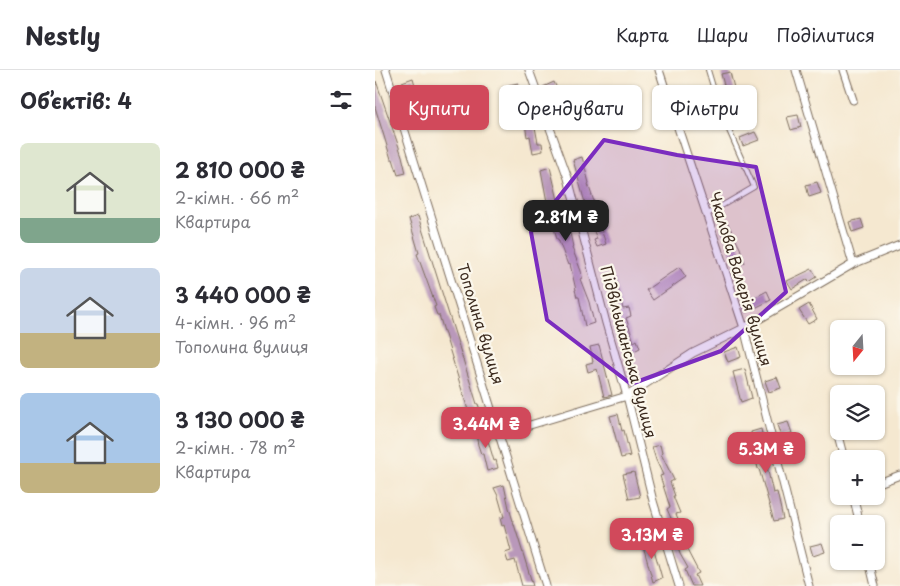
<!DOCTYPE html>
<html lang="uk">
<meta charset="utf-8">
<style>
body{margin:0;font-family:"Playpen Sans",sans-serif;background:#f7f7f7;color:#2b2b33;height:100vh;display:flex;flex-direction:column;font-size:19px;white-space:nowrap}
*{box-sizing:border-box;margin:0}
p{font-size:16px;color:#7c7c81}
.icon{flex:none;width:28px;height:28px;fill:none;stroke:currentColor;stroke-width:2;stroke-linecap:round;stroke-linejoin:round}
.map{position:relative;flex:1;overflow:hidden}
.panel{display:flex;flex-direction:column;background:#fff;width:375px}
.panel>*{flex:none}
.top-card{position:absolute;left:15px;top:15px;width:435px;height:45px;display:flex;gap:10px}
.needle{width:32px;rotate:198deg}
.fabs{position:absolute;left:455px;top:250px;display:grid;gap:10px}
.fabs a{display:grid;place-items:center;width:55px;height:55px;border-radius:8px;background:#fff;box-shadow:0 1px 4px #0004;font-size:25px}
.price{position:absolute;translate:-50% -42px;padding:0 11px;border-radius:10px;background:#d1495b;color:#fff;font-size:16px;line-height:32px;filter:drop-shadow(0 1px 2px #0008)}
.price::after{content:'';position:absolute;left:50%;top:30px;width:15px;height:11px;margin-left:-8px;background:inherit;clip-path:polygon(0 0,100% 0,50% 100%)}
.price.selected{background:#222;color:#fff}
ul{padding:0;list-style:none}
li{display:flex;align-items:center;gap:15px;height:125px;padding:0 20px}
li span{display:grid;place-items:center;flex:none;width:140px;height:100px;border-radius:8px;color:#555}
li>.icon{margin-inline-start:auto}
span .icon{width:60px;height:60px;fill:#fffc;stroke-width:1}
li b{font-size:21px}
h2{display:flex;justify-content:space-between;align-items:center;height:60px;padding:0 20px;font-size:21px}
.tag{padding:0 18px;border-radius:8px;background:#fff;box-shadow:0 1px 4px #0004;font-size:18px;line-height:45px}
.tag.selected{background:#d1495b;color:#fff}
header{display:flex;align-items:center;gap:30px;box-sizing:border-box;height:70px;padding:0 25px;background:#fff;border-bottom:1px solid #e1e1e2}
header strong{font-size:24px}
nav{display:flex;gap:28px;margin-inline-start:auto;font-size:18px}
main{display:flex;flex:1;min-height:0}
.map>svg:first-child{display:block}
.building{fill:#b998ba}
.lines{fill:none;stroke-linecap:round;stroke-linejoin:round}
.lane-casing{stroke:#7c6c5c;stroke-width:6}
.street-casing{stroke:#7c6c5c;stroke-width:9}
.lane{stroke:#fff;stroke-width:4}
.street{stroke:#fff;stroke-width:7}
.marked{fill:#7b2cbf;fill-opacity:0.2;stroke:#7b2cbf;stroke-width:4;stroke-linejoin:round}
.labels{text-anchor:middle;stroke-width:4.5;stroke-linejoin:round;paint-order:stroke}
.street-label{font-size:15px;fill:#3b2a1e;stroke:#fbf7ec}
</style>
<header>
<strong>Nestly</strong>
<nav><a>Карта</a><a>Шари</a><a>Поділитися</a></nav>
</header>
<main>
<section class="panel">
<h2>Об’єктів: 4<svg class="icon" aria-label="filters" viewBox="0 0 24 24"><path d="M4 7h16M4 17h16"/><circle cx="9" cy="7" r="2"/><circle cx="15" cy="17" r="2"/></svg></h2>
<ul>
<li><span style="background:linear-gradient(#dfe7d0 75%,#7fa58c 0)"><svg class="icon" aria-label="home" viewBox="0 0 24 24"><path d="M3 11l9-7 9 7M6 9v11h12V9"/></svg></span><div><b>2 810 000 ₴</b><p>2-кімн. · 66 m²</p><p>Квартира</p></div></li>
<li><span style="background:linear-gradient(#c9d6e8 65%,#c2b280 0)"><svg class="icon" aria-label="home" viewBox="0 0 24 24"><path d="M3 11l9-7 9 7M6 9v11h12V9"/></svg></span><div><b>3 440 000 ₴</b><p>4-кімн. · 96 m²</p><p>Тополина вулиця</p></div></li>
<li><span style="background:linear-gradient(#a9c7e8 70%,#c2b280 0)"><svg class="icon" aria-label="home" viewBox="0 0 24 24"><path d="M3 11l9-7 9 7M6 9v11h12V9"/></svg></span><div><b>3 130 000 ₴</b><p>2-кімн. · 78 m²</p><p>Квартира</p></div></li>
</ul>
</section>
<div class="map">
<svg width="525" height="516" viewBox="0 0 525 516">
<rect width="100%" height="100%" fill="#fbf7ec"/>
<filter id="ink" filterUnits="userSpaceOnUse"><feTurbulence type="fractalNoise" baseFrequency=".02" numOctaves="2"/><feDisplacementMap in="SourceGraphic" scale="10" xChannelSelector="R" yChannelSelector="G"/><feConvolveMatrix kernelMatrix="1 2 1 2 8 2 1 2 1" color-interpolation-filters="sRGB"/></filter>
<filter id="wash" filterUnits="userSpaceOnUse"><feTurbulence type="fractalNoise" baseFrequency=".0096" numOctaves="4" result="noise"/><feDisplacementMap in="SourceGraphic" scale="20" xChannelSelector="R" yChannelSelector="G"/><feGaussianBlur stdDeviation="1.12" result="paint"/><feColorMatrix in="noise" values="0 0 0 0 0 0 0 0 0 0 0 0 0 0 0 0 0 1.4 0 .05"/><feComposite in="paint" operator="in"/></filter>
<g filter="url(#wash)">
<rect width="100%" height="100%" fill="#f5e8d0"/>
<g id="blocks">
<!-- building -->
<path class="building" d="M 355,2 L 361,26 L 349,29 L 347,20 L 350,19 L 346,4 Z
M 38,8 L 41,19 L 30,23 L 27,12 Z
M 0,11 L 1,11 L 27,86 L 31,103 L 23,105 L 18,89 L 16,89 L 0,37 Z
M 179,12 L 186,27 L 191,25 L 195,33 L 187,38 L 194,53 L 186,57 L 181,47 L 183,46 L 168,17 Z
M 143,13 L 147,38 L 138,39 L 134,15 Z
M 363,37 L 367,49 L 356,53 L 352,41 Z
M 155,43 L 159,57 L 160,57 L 163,73 L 167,73 L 168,81 L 158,83 L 155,66 L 152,67 L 150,53 L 147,53 L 145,45 Z
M 423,45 L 426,57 L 416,60 L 412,47 Z
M 380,62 L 384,70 L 368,76 L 365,68 Z
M 207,87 L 214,113 L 213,114 L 228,158 L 226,159 L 231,174 L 222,177 L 219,170 L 222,169 L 216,154 L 198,90 Z
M 175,97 L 183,130 L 185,129 L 194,158 L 198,177 L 197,178 L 206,201 L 207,208 L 205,209 L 214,232 L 219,253 L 210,256 L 204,227 L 202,227 L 200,220 L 201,220 L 195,194 L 193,195 L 183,169 L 182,169 L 172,132 L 166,100 Z
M 442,112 L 446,123 L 434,127 L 431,115 Z
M 43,146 L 102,334 L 103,334 L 107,346 L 96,350 L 64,245 L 62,245 L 59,237 L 61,236 L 42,184 L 44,183 L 34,149 Z
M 486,149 L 489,158 L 477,162 L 474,152 Z
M 353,154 L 365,178 L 370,193 L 360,196 L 358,187 L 353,175 L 354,175 L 345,158 Z
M 304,197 L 311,207 L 278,230 L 271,220 Z
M 437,199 L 442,207 L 434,212 L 433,209 L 417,219 L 412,211 Z
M 241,209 L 248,239 L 254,238 L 256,246 L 251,248 L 259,272 L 262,270 L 265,278 L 253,284 L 238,235 L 236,228 L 238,227 L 232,213 Z
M 392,221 L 396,230 L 372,242 L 367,234 Z
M 434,234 L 442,249 L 433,254 L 424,240 Z
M 224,275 L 237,325 L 229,327 L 222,299 L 213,302 L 211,294 L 218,292 L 215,277 Z
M 363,277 L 366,287 L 353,292 L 349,282 Z
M 370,299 L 377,328 L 366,332 L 358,302 Z
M 402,307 L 406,318 L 394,322 L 390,311 Z
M 243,344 L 247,361 L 249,360 L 255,386 L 246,388 L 235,346 Z
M 413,352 L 417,363 L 406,366 L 402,355 Z
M 109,357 L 119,391 L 121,390 L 123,398 L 112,401 L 108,384 L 106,384 L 103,375 L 100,359 Z
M 386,359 L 394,397 L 392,397 L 398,423 L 402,422 L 408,449 L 399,451 L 384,399 L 383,399 L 377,371 L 376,362 Z
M 285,375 L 287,383 L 286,384 L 299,410 L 295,412 L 300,426 L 298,426 L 305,443 L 301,444 L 307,458 L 305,459 L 311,478 L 324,503 L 320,505 L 325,516 L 317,516 L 310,500 L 313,498 L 305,484 L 297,461 L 299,460 L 296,454 L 298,453 L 292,439 L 295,437 L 285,406 L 288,405 L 281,390 L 277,377 Z
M 259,402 L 265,427 L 254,429 L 248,404 Z
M 129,415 L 134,438 L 158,516 L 147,516 L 140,490 L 133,492 L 130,483 L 136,481 L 129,455 L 127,456 L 125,448 L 129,447 L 123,426 L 119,418 Z
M 276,469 L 287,508 L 278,512 L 267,472 Z
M 447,473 L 450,482 L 438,486 L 435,476 Z"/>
</g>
</g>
<g filter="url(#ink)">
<use href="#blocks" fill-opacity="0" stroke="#7c6c5c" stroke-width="1"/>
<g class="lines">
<!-- lane casing -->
<g class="lane-casing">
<path id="lane" d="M 331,145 L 379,117 L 345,40 L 333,0"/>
</g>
<!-- street casing -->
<g class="street-casing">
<path id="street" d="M 11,0 L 171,516
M 154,0 L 193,108 L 231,253 L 252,326 L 278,431 L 304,516
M 284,0 L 369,258 L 434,516
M 421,0 L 478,194
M 468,0 L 478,30
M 125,364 L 252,326 L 318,283 L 369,258 L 478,194 L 525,175
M 463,366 L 469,389
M 501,414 L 525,405
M 478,426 L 485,454
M 494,491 L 500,516"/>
</g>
<!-- lane -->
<use href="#lane" class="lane"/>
<!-- street -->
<use href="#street" class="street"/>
</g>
</g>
<!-- marked area -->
<path class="marked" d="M 229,70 L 302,85 L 381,97 L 411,222 L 346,281 L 256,314 L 172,250 L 156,162 Z"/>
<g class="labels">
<!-- street labels -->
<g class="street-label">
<text transform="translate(365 209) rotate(73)" y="5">Чкалова Валерія вулиця</text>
<text transform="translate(105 254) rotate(73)" y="5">Тополина вулиця</text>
<text transform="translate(253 282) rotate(75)" y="5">Підвільшанська вулиця</text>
</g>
</g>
</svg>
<div class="fabs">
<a><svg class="needle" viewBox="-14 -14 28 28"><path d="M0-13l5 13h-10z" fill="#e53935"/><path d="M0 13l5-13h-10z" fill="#7c7c81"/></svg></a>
<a><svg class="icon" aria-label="layers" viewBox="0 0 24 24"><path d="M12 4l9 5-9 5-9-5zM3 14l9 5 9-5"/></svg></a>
<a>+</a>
<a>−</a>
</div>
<b class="price selected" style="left:191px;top:172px">2.81M ₴</b>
<b class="price" style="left:111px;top:379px">3.44M ₴</b>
<b class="price" style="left:391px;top:404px">5.3M ₴</b>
<b class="price" style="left:277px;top:490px">3.13M ₴</b>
<div class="top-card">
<a class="tag selected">Купити</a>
<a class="tag">Орендувати</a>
<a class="tag">Фільтри</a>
</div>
</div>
</main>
